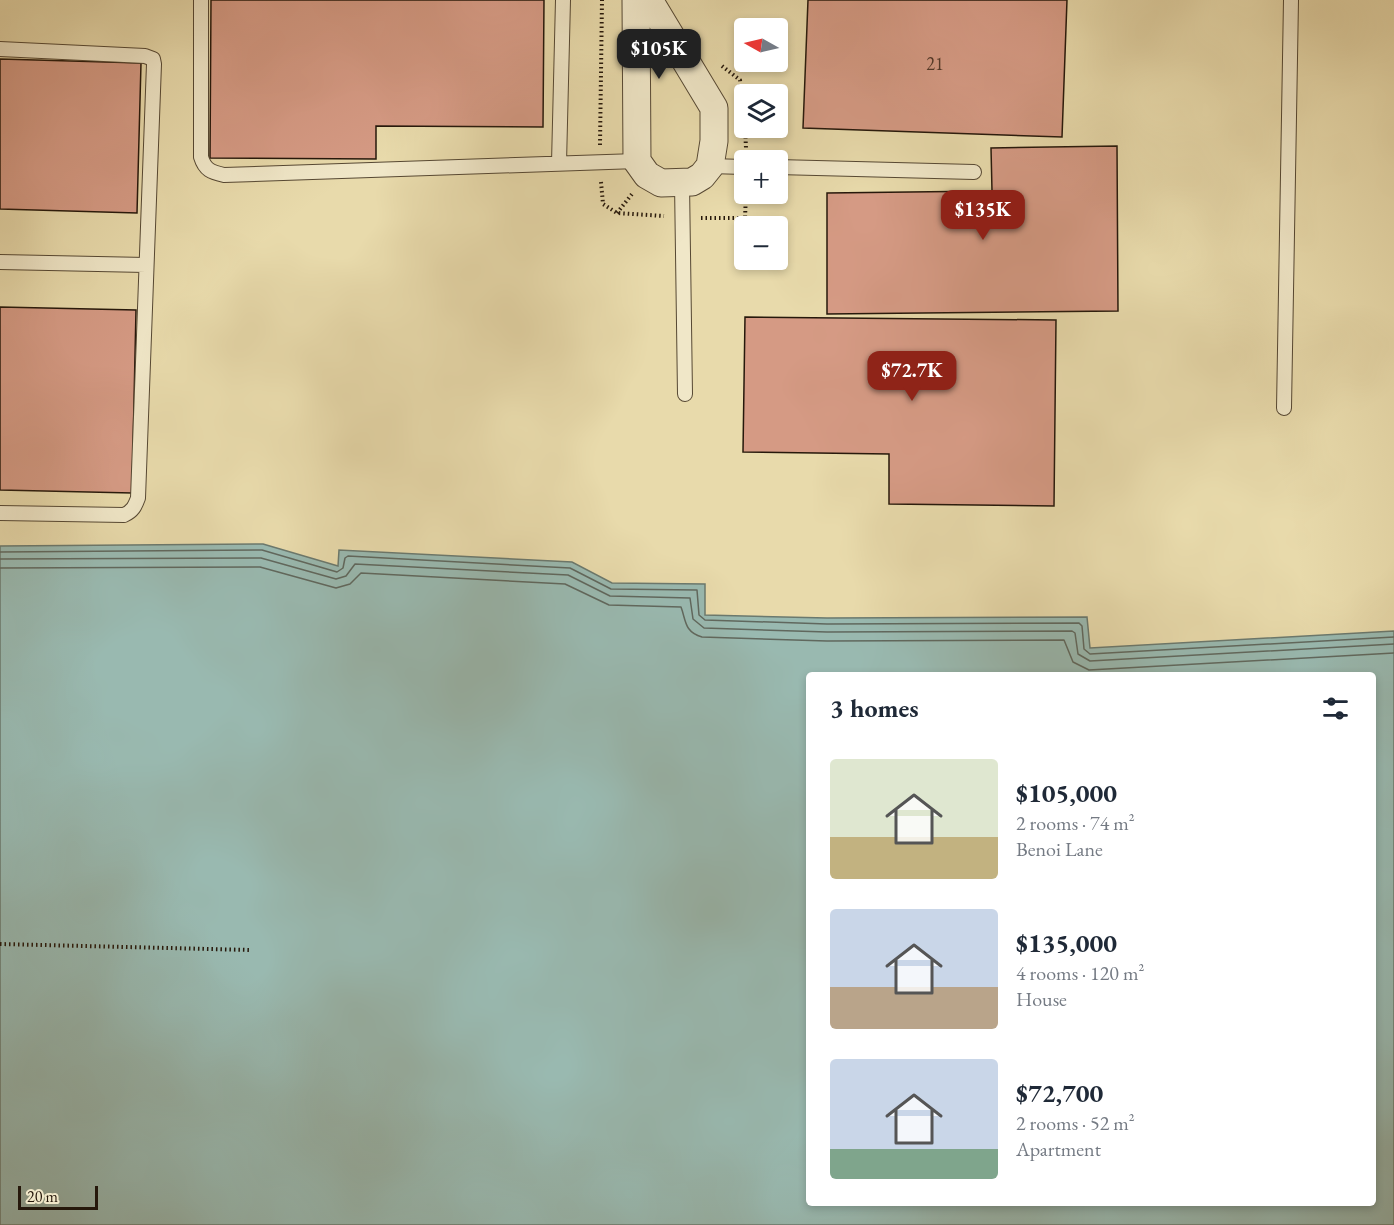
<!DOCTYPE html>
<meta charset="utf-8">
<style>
body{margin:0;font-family:"EB Garamond",serif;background:#f2f2f3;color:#1f2937;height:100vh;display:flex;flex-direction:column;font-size:22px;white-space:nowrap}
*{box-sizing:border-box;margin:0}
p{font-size:20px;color:#747a83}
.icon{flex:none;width:33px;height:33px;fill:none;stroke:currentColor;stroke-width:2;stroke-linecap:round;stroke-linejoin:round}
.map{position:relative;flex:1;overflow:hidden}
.details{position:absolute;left:806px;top:672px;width:570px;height:534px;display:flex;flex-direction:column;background:#fff;border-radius:6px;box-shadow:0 3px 9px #0003}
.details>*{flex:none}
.needle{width:39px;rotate:278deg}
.controls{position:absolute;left:734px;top:18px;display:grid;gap:12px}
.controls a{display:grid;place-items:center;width:54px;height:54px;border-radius:6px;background:#fff;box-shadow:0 3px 9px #0003;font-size:30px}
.scale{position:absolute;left:18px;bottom:15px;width:80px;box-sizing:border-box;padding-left:6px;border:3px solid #26180b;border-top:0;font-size:16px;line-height:21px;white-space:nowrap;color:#26180b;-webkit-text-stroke:4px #f0e7c8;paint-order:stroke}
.price{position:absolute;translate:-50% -51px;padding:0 14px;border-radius:12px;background:#8f2418;color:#fff;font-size:20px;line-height:39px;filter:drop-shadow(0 2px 3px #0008)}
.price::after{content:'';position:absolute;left:50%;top:36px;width:18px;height:14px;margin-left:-9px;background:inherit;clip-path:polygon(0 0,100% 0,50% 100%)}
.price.on{background:#222;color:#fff}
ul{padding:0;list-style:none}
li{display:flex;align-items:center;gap:18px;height:150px;padding:0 24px}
li span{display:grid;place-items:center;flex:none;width:168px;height:120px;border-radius:6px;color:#555}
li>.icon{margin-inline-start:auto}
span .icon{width:72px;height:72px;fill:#fffc;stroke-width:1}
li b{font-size:26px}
h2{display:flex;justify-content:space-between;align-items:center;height:72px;padding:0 24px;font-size:26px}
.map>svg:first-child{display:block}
.water{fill:#99b9b0;stroke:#6b796e;stroke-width:1.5;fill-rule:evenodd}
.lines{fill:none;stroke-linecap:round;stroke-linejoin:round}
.shore{stroke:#60685e;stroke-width:1.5}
.building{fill:#d59a84;stroke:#26180b;stroke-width:1.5}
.service-casing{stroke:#564833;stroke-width:16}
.minor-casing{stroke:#564833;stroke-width:29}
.path{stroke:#26180b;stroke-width:4;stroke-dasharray:1.5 3;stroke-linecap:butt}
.service{stroke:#f0e7c8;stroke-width:14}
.minor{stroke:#f0e7c8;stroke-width:27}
.labels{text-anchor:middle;stroke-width:5;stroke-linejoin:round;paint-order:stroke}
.number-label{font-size:18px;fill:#523829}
</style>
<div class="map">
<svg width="1394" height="1225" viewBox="0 0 1394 1225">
<rect width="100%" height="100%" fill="#e8daab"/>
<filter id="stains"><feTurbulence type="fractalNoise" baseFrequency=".00333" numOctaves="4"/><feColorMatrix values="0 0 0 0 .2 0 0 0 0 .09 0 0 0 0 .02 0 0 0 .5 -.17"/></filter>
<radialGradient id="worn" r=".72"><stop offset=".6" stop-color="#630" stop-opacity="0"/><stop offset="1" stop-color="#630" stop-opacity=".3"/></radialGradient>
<!-- water -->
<path class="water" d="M 263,544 L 338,566 L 339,550 L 572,562 L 612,583 L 705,584 L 705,615 L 827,618 L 1087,617 L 1090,648 L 1394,631 L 1394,1225 L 0,1225 L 0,546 ZM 808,675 L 1372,675 L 1372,1203 L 808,1203 Z"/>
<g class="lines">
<!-- shore -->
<path class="shore" d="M 0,552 L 262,550 L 337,572 L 343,568 L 345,558 L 348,556 L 570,568 L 611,589 L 697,590 L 699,615 L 705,620 L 827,624 L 1079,623 L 1082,626 L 1084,649 L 1090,654 L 1394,637
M 0,559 L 261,558 L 336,579 L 346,576 L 355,564 L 568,575 L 610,596 L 690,598 L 693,619 L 704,628 L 827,632 L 1072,631 L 1075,633 L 1078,654 L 1090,661 L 1394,644
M 0,568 L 260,567 L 336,588 L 350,584 L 361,573 L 565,584 L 609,605 L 681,607 C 686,620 684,632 702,637 L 827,641 L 1064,640 L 1073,662 L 1089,670 L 1394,653"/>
</g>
<!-- building -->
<path class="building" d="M 211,0 L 544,0 L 543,127 L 376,126 L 376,159 L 210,158 Z
M 808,0 L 1067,0 L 1062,137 L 803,128 Z
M 0,59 L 141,63 L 137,213 L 0,209 Z
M 1117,146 L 1118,311 L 827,314 L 827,193 L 992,191 L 991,148 Z
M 0,307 L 136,310 L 132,493 L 0,490 Z
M 745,317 L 1056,320 L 1054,506 L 889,504 L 889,454 L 743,452 Z"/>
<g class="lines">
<!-- service casing -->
<g class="service-casing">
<path id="service" d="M 201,0 L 201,157 C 205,170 211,172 224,175 L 637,161
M 0,49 L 145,56 L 153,59 L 154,64 L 138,498 C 135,506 133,511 124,515 L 0,513
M 559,163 L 563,0
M 710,166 L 744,167
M 777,167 L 974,172
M 682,183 L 685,394
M 0,262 L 146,265
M 1284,408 L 1291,0"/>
</g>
<!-- minor casing -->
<g class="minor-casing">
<path id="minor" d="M 636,0 L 637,161 L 647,175 L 661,183 L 692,182 L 702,176 L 710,166 L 714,141 L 714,108 L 649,0"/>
</g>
<!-- path -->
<path class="path" d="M 722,66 L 740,80 L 744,115
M 745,128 L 746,148
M 600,145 L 602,0
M 601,182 L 603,204 L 617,213 L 664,216
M 617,213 L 632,194
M 701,218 L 745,218 L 746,194
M 0,944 L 251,950"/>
<!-- service -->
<use href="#service" class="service"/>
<!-- minor -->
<use href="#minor" class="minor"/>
</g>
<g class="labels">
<!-- number labels -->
<g class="number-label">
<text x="935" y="70">21</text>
</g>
</g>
<rect width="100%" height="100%" filter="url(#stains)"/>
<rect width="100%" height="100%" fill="url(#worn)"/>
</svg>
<div class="controls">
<a><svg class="needle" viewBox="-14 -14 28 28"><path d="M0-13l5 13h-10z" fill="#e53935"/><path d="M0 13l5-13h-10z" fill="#747a83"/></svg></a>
<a><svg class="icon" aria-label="layers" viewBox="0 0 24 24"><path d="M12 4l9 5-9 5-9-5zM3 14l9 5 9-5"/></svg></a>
<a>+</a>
<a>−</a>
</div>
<div class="scale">20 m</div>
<b class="price on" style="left:659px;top:80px">$105K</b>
<b class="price" style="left:983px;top:241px">$135K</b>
<b class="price" style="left:912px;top:402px">$72.7K</b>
<section class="details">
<h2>3 homes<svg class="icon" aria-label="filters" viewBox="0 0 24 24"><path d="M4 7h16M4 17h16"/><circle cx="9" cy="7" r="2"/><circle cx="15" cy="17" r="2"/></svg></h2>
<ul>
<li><span style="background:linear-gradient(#dfe7d0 65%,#c2b280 0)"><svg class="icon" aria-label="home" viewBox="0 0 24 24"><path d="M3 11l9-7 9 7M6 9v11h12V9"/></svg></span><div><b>$105,000</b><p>2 rooms · 74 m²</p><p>Benoi Lane</p></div></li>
<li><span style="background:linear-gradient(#c9d6e8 65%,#b9a48a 0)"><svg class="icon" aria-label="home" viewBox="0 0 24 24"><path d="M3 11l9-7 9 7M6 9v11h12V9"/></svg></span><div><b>$135,000</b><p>4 rooms · 120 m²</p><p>House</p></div></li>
<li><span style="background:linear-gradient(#c9d6e8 75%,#7fa58c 0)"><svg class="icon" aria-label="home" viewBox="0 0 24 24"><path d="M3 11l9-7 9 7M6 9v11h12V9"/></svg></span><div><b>$72,700</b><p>2 rooms · 52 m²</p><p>Apartment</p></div></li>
</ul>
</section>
</div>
